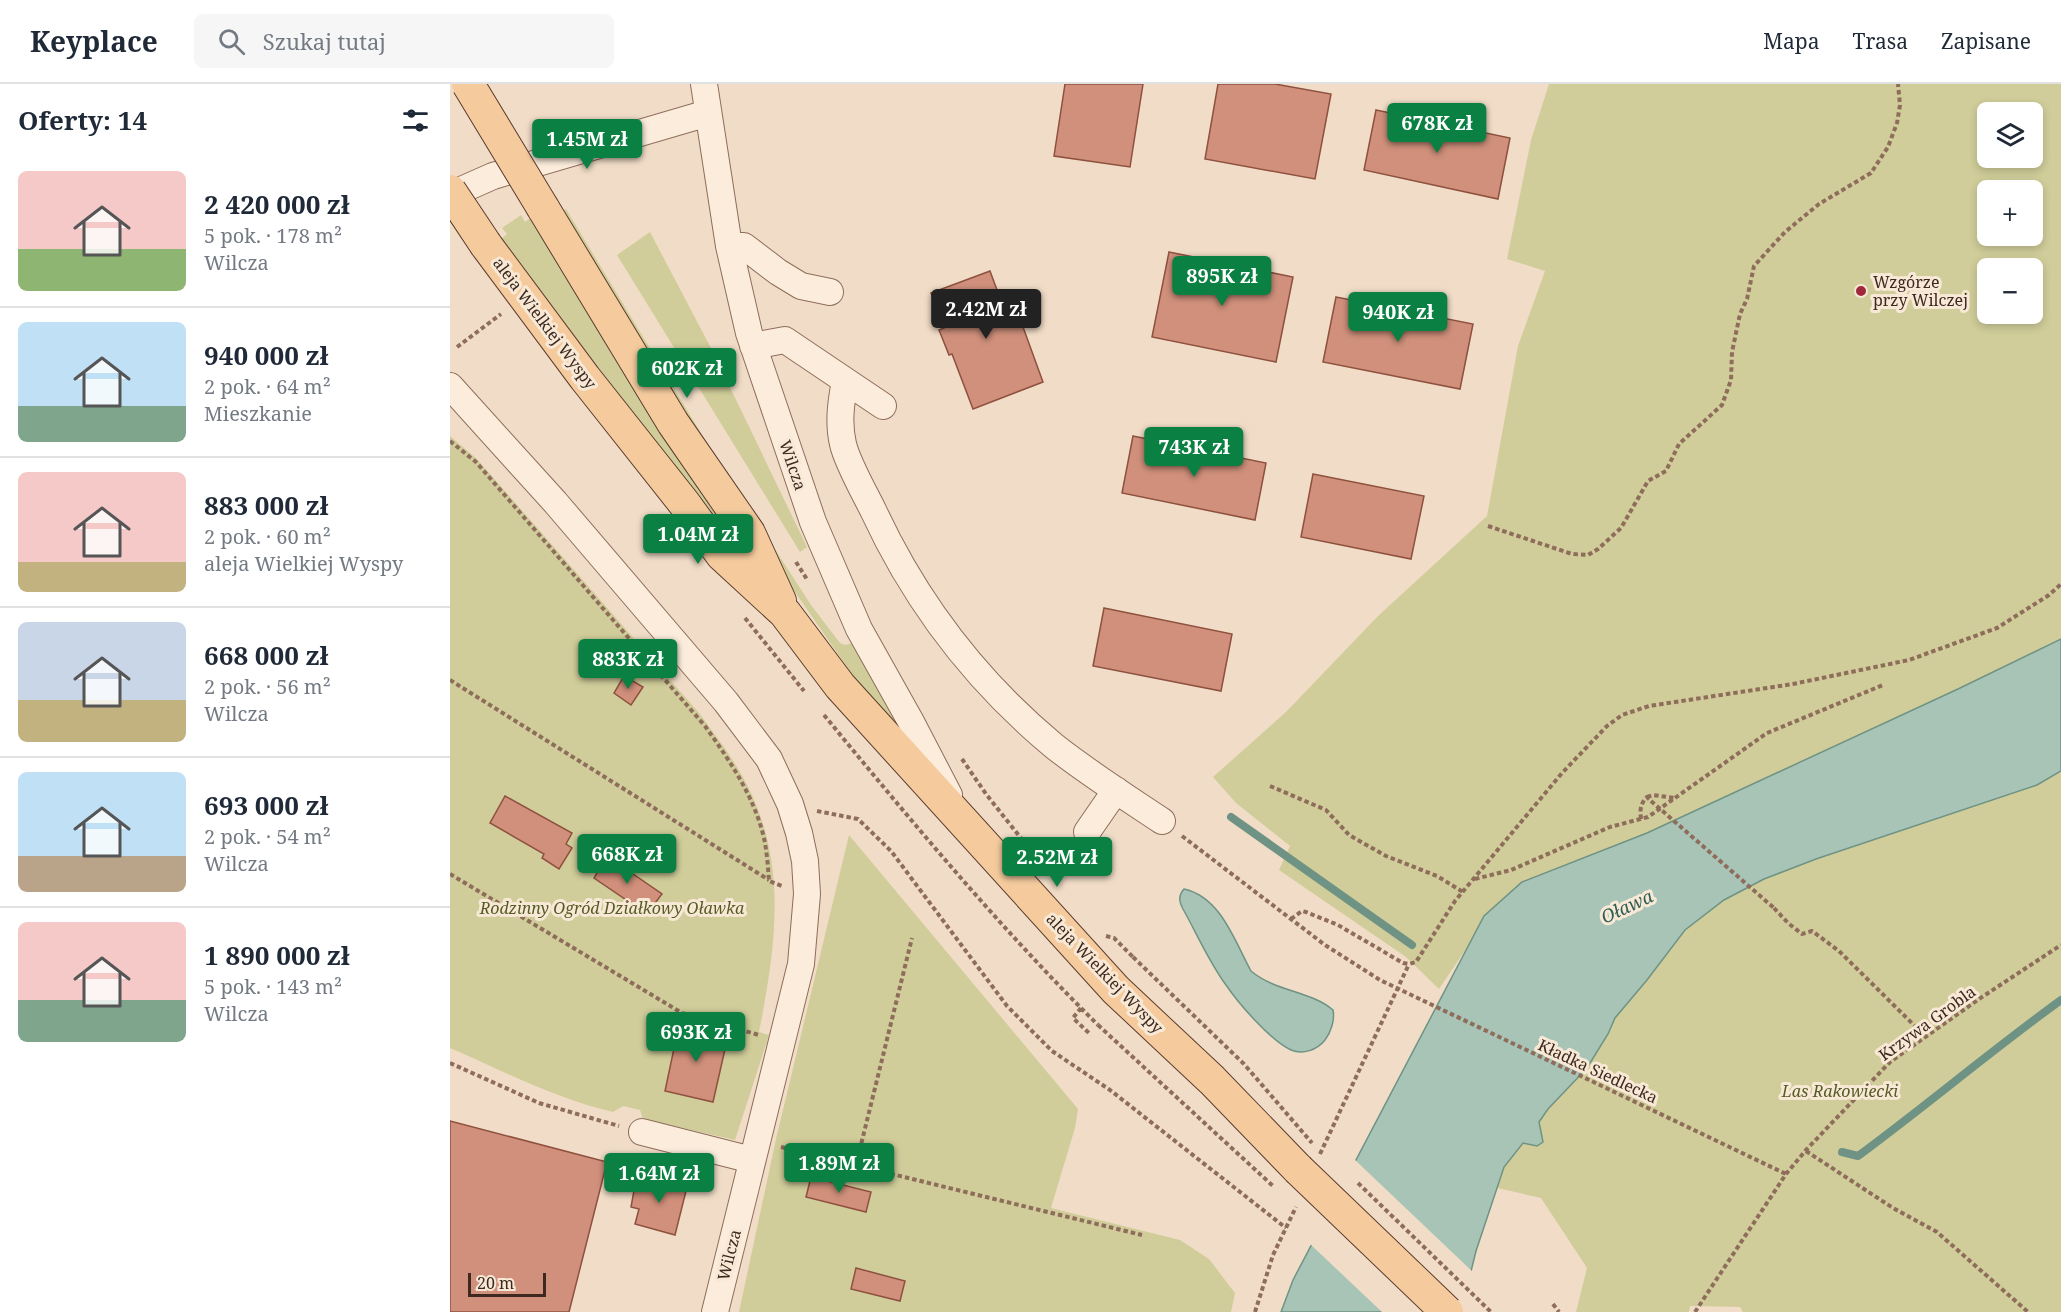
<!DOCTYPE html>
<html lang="pl">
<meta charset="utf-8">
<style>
body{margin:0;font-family:"Noto Serif",serif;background:#f6f6f7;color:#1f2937;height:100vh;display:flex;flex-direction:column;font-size:22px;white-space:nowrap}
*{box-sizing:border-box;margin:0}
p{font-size:20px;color:#747a83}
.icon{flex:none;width:33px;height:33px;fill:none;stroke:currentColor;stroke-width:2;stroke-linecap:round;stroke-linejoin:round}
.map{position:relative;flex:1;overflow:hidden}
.side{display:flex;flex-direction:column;background:#fff;width:450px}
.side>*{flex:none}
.tools{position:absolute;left:1527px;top:18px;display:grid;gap:12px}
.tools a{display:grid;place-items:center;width:66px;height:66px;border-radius:9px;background:#fff;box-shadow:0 3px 9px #0003;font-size:30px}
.scale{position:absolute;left:18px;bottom:15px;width:78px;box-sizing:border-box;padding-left:6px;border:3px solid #3d291f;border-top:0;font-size:16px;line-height:21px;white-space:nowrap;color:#3d291f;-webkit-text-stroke:4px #f8e9d7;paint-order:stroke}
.price{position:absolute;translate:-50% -51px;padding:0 14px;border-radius:6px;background:#0b8043;color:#fff;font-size:20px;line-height:39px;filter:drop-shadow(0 2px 3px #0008)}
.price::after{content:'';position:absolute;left:50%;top:36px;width:18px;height:14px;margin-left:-9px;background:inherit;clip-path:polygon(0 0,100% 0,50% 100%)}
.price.active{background:#222;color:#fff}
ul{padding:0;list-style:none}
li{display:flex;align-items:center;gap:18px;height:150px;padding:0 18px}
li+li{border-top:2px solid #e0e1e3}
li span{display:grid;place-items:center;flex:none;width:168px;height:120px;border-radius:9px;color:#555}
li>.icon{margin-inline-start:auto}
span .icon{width:72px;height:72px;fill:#fffc;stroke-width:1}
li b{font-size:26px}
h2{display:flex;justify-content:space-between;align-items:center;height:72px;padding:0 18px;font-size:26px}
header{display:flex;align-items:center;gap:36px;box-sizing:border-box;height:84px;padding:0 30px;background:#fff;border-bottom:2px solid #e0e1e3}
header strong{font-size:28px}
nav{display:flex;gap:33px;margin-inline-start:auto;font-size:21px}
.search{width:420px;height:54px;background:#f6f6f7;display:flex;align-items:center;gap:15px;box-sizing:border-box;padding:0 21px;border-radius:9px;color:#747a83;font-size:22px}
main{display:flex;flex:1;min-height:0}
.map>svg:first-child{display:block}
.green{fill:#d0cd9a;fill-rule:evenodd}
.water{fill:#a8c4b7;stroke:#6e9384;stroke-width:1.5}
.pier{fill:#f1ddc7}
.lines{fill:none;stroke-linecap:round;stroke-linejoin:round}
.stream{stroke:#6e9384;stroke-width:8}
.building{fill:#d0907b;stroke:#8e513f;stroke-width:1.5}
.minor-casing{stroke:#8e6d5b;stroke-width:28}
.major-casing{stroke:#5b3c2f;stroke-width:34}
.path{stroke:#8e6d5b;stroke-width:4;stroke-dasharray:4.5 3;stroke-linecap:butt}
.minor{stroke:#fbecdb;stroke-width:26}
.major{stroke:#f5cb9e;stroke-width:32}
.major-bridge-casing{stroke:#5b3c2f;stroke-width:34;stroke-linecap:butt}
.path-bridge{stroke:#8e6d5b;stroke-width:4;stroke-dasharray:4.5 3;stroke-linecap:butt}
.major-bridge{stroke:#f5cb9e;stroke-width:32}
.poi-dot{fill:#a0283d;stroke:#f8e9d7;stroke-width:2}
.labels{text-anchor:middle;stroke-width:6;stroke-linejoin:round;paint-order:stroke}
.poi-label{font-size:16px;fill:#3d291f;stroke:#f8e9d7;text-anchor:start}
.street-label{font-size:16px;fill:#3d291f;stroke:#f8e9d7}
.park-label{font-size:16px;font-style:italic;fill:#565b25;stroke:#f8e9d7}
.water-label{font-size:18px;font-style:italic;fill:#2e5d52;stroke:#f8e9d7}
</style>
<header>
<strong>Keyplace</strong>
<div class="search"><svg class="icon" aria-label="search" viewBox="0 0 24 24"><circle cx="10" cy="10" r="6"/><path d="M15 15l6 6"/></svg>Szukaj tutaj</div>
<nav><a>Mapa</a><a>Trasa</a><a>Zapisane</a></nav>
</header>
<main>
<section class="side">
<h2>Oferty: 14<svg class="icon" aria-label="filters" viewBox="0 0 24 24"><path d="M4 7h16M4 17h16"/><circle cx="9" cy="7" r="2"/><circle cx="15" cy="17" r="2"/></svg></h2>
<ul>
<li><span style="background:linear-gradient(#f6c9c9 65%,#8fb573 0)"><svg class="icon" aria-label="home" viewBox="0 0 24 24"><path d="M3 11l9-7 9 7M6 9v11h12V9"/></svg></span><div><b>2 420 000 zł</b><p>5 pok. · 178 m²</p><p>Wilcza</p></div></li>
<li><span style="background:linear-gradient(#bfe0f5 70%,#7fa58c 0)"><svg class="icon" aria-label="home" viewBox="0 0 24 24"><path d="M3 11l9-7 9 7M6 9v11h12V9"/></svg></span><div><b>940 000 zł</b><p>2 pok. · 64 m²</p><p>Mieszkanie</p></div></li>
<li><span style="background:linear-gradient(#f6c9c9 75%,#c2b280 0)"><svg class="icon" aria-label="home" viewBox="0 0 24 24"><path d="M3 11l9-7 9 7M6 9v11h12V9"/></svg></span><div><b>883 000 zł</b><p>2 pok. · 60 m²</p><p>aleja Wielkiej Wyspy</p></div></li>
<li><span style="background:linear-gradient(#c9d6e8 65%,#c2b280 0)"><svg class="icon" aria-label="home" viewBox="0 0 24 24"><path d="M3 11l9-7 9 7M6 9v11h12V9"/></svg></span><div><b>668 000 zł</b><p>2 pok. · 56 m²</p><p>Wilcza</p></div></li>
<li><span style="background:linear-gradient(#bfe0f5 70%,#b9a48a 0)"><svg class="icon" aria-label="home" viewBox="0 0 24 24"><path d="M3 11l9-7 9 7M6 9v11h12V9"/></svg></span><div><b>693 000 zł</b><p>2 pok. · 54 m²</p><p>Wilcza</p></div></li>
<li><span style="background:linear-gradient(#f6c9c9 65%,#7fa58c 0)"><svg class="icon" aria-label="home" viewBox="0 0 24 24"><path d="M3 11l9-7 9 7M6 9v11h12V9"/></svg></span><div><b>1 890 000 zł</b><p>5 pok. · 143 m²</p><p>Wilcza</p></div></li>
</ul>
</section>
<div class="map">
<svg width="1611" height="1228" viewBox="0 0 1611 1228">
<rect width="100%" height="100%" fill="#f1ddc7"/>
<!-- green -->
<path class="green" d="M 1099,0 L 1611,0 L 1611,555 L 1508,605 L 1197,749 L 1072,798 L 1034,832 L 1016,865 L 989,905 L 956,873 L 829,786 L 840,762 L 786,719 L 763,693 L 836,628 L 928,532 L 1037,432 L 1068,262 L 1095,187 L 1057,175 L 1081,56 ZM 1538,28 L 1582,28 L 1582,74 L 1538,74 ZM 1538,106 L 1582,106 L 1582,152 L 1538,152 ZM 1538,184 L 1582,184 L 1582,230 L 1538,230 Z
M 116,125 L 266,374 L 361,521 L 390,559 L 395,561 L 406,558 L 465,660 L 417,612 L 338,498 L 111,128 Z
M 71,131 L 75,138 L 80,134 L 213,352 L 274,433 L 306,492 L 51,155 L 57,150 L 52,144 Z
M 200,148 L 262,266 L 357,463 L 350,468 L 167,171 Z
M 0,352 L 27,375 L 250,630 C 260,645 272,659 282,675 C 340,763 328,851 309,948 L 319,951 L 285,1056 L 193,1035 L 190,1026 L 173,1022 L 163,1028 C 106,1015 53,987 0,964 Z
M 1611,687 L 1611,1228 L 1293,1228 L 1290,1223 L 1240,1222 L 1239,1228 L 1126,1228 L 1137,1184 L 1091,1114 L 1047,1104 L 1054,1083 L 1073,1059 L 1087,1062 L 1089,1038 L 1098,1025 L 1116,1007 L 1158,950 L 1165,934 L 1197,896 L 1235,846 L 1274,816 L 1314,795 L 1366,775 L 1587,701 Z
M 399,751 L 628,1025 L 625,1044 L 601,1124 L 730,1156 L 759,1175 L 785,1209 L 781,1228 L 289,1228 L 326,1055 Z"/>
<!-- water -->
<path class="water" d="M 1611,555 L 1611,687 L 1587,701 L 1366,775 L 1314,795 L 1274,816 L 1235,846 L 1197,896 L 1165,934 L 1158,950 L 1137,984 L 1098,1025 L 1089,1038 L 1093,1058 L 1087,1062 L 1073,1059 L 1054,1083 L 1026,1167 L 1011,1228 L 831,1228 L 843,1196 L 1034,832 L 1072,798 L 1197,749 L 1508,605 Z
M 734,805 C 771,813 785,858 801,887 C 826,908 861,907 883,926 C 885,936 881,948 875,956 C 867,966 853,971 841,966 C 821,957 789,920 776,901 C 759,878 747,850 733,825 C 729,817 728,812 734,805 Z"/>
<!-- pier -->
<path class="pier" d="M 904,1075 L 1024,1189 L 1014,1228 L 932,1228 L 859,1159 Z"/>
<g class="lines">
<!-- stream -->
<path class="stream" d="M 781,733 L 962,861
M 1392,1068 L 1408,1072 C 1477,1021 1542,966 1611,916"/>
</g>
<!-- building -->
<path class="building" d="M 615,0 L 693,0 L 680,83 L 604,72 Z
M 768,0 L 825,0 L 881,10 L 865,95 L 755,75 Z
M 926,26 L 1060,54 L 1048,115 L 914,86 Z
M 719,168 L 843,193 L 826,278 L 702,253 Z
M 540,187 L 553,222 L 566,217 L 576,243 L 573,243 L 593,298 L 523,325 L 502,270 L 499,271 L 489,246 L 494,244 L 481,209 Z
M 886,213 L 1023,240 L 1010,305 L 873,278 Z
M 683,352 L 816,379 L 805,436 L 672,409 Z
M 863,390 L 974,412 L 961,475 L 851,453 Z
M 654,524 L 782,550 L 771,607 L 643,582 Z
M 174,592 L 193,603 L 181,621 L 164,609 Z
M 55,712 L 122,749 L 116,760 L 122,764 L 109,785 L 92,774 L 94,770 L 40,739 Z
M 157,772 L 212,810 L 197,830 L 144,794 Z
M 229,941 L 278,952 L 263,1018 L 215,1007 Z
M 0,1037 L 157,1078 L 119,1228 L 0,1228 Z
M 199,1089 L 219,1095 L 228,1105 L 236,1107 L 225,1151 L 185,1140 L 189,1125 L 181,1123 L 185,1101 L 195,1104 Z
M 361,1093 L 421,1108 L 416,1128 L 356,1113 Z
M 406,1184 L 455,1197 L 450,1217 L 401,1205 Z"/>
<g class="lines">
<!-- minor casing -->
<g class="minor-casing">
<path id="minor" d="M 254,0 L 279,162 L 299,249 L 363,438 L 409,545 L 460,636 L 499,711
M 0,114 L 9,107 L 43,92 L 258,29
M 279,162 L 294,162 L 328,188 L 351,202 L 380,208
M 303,262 L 335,256 L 433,322
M 395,297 C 391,318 388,339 393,360 C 397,378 414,408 423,426 C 465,517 527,598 604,662 C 638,689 676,713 712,737
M 0,302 L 105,418 L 276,618 L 319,675 L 340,720 L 349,749 L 355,777 L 357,810 L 351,880 L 265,1228
M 637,748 L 666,706
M 192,1048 L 302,1076"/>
</g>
<!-- major casing -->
<g class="major-casing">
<path id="major" d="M 93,124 L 223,339 L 299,449 L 330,517
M 36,161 L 135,294 L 234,419 L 272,471 L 335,529 L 390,602 L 666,906 L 762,996 L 848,1085"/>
</g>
<!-- path -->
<path class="path" d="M 7,263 L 51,230
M 0,357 L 26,378 L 255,642 C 280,677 304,712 314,754 C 317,768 318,783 319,797 L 332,802
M 1038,442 L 1122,470 L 1138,471 L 1148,465 L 1171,444 L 1198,397 L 1216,387 L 1229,360 L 1272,321 L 1281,296 L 1282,268 L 1290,230 L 1297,215 L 1304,182 L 1335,148 L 1369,120 L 1421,89 L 1438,63 L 1447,39 L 1450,21 L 1448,0
M 346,478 L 358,497
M 295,534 L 354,607
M 0,596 L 319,796
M 374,631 C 462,738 550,844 648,941
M 512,675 L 536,710 L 574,758
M 820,702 L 876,726 L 899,751 L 936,772 L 987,792 L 1013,808
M 1197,713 L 1203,711 L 1225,714
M 367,727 L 408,735 L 441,767 L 557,922 L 602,967 L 660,1006 L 836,1144
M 1191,735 C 1190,726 1190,720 1197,713 L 1201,717
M 732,752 L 875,861 L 930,896 L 1336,1090
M 0,790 L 232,929 L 309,951
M 1025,795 L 1061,786 L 1160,743 L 1198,733 L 1317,649 L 1433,601
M 1324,824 L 1338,839 L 1352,850 L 1362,847 L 1389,867 L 1476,953
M 841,835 L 852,827 L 856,828 L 888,841 L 953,879 L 959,880 L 966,878 L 1005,817 L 1112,689 L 1157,642 L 1172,631 L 1199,622 L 1343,600 L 1459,576 L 1547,544 L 1599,511 L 1611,500
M 656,852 L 664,854 L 683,873
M 631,924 L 623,934 L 641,951
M 0,979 L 89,1019 L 169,1042
M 331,1063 L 692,1151
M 1356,1067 L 1443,1124 L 1487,1148 L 1578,1228
M 870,1070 L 959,880
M 406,1081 L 462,854
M 1103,1220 L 1109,1228
M 805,1228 L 823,1171 L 846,1123
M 1245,1228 L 1336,1090 L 1356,1066 L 1440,978 L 1529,915 L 1611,861"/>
<!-- minor -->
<use href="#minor" class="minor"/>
<!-- major -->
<use href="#major" class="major"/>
<!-- major-bridge casing -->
<g class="major-bridge-casing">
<path id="major-bridge" d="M 18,0 L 93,124
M 0,107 L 36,161
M 848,1085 L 997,1228"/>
</g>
<!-- path-bridge -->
<path class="path-bridge" d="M 1201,717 L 1324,824
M 683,873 L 794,980 L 862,1059
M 648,941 L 823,1102
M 908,1099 L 1041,1228"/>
<!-- major-bridge -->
<use href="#major-bridge" class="major-bridge"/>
</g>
<!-- markers -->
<circle class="poi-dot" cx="1411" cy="207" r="6"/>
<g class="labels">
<!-- poi labels -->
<g class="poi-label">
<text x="1423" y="204">Wzgórze<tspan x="1423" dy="18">przy Wilczej</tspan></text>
</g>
<!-- street labels -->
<g class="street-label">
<text transform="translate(95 239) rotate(53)" y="6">aleja Wielkiej Wyspy</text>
<text transform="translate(343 381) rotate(71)" y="6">Wilcza</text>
<text transform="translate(655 889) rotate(46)" y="6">aleja Wielkiej Wyspy</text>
<text transform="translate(1477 939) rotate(-36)" y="6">Krzywa Grobla</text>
<text transform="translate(1148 987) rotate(25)" y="6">Kładka Siedlecka</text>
<text transform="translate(279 1171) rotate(-76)" y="6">Wilcza</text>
</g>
<!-- park labels -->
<g class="park-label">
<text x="162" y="830">Rodzinny Ogród Działkowy Oławka</text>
<text x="1390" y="1013">Las Rakowiecki</text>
</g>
<!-- water labels -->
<g class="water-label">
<text transform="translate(1177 823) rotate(-25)" y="6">Oława</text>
</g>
</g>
</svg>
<div class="tools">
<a><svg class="icon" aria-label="layers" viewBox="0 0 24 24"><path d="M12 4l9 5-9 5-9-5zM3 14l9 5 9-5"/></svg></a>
<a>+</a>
<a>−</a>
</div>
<div class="scale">20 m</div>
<b class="price" style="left:987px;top:70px">678K zł</b>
<b class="price" style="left:137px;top:86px">1.45M zł</b>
<b class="price" style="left:772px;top:223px">895K zł</b>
<b class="price active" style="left:536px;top:256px">2.42M zł</b>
<b class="price" style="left:948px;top:259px">940K zł</b>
<b class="price" style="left:237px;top:315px">602K zł</b>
<b class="price" style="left:744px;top:394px">743K zł</b>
<b class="price" style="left:248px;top:481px">1.04M zł</b>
<b class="price" style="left:178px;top:606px">883K zł</b>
<b class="price" style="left:177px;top:801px">668K zł</b>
<b class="price" style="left:607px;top:804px">2.52M zł</b>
<b class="price" style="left:246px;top:979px">693K zł</b>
<b class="price" style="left:389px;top:1110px">1.89M zł</b>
<b class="price" style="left:209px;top:1120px">1.64M zł</b>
</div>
</main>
